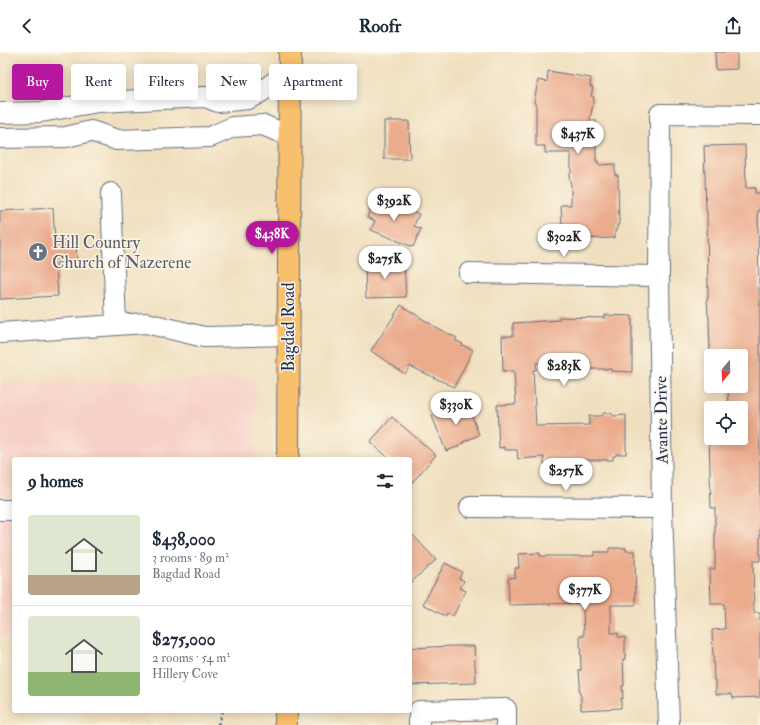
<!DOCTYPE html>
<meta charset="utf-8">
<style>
body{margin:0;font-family:"IM FELL Double Pica",serif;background:#f2f2f3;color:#1f2937;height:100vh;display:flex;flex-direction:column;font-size:15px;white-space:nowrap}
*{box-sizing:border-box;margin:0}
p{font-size:13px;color:#747a83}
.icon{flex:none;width:22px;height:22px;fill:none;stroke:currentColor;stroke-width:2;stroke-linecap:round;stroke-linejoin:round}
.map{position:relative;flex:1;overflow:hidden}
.sheet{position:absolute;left:12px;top:405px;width:400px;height:256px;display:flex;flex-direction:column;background:#fff;border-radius:4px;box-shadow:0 2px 10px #0003}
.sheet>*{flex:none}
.guide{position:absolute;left:12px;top:12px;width:400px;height:36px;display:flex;gap:8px}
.needle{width:26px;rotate:199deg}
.buttons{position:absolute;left:704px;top:297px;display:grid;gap:8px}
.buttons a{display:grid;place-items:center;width:44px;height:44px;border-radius:4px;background:#fff;box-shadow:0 2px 10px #0003;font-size:20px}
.price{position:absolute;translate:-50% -34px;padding:0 9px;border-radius:14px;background:#fff;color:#222;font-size:13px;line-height:26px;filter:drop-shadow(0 1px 2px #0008)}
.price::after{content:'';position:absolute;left:50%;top:24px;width:12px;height:9px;margin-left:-6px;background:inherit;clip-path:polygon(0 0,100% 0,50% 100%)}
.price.selected{background:#b5179e;color:#fff}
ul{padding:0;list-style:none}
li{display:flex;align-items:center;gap:12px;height:100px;padding:0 16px}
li+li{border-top:1px solid #e0e1e3}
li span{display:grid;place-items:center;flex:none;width:112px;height:80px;border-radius:4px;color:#555}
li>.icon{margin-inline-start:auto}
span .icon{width:48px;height:48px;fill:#fffc;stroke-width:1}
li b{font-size:17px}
h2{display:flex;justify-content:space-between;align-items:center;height:48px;padding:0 16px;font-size:17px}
.chip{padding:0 14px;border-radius:4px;background:#fff;box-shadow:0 2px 10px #0003;font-size:14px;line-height:36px}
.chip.selected{background:#b5179e;color:#fff}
header{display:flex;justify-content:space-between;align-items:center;height:52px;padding:0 16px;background:#fff;font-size:18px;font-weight:700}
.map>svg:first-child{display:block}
.built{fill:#f7d1c7}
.building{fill:#ebab8d}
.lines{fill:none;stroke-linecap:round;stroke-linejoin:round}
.minor-casing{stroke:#666d80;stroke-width:22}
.major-casing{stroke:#666d80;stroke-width:24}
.path{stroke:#666d80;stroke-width:2.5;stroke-dasharray:3 3;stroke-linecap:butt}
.minor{stroke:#fff;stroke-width:20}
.major{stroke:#f8bf6c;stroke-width:22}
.labels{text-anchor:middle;stroke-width:3;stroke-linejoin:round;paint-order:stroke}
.worship-label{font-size:17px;fill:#5b616d;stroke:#fcf5e5;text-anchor:start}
.street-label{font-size:17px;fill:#1b2f5e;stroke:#fcf5e5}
</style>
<header><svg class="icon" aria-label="back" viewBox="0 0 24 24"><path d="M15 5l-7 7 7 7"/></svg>Roofr<svg class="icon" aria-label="share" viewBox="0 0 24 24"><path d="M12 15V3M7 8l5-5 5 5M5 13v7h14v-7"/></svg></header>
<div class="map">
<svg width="760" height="673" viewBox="0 0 760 673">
<rect width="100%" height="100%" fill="#fcf5e5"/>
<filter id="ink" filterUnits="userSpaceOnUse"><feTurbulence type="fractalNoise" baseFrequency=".025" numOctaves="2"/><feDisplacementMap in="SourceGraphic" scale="8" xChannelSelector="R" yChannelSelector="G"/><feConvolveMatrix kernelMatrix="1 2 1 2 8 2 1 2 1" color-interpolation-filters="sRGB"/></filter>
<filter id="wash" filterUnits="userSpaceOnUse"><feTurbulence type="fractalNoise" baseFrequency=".012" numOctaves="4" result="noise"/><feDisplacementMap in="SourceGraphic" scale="16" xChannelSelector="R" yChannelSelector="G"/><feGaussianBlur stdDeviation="0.9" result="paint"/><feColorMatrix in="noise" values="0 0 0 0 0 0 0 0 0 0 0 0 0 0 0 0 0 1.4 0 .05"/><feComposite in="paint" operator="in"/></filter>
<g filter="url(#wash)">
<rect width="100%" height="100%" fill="#f0dfbe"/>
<!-- built -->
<path class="built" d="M 256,326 L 254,407 L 14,407 L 14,585 L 0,585 L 0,331 Z"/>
<g id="blocks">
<!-- building -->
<path class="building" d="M 715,0 L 737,0 L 737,17 L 716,18 Z
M 548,19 L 591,26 L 590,35 L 593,35 L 591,44 L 594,45 L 590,68 L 596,68 L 596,109 L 598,109 L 598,113 L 615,112 L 615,123 L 618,123 L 619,173 L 617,173 L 617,178 L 615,178 L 615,186 L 570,187 L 571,176 L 562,176 L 561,153 L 571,153 L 571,132 L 570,130 L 569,123 L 571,121 L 571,101 L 545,101 L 545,94 L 536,94 L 536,51 L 534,51 L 538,28 L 547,30 Z
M 384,69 L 409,69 L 410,107 L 384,107 Z
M 745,93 L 746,136 L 755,136 L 755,141 L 760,141 L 760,159 L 758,159 L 759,239 L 760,239 L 760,509 L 753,509 L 754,561 L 760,561 L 760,645 L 733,646 L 732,642 L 716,642 L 716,629 L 714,629 L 712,578 L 725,577 L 724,552 L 711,552 L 710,517 L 715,517 L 715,456 L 711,456 L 709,386 L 741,386 L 741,356 L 729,356 L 728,334 L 741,334 L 741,304 L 710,304 L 709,264 L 708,263 L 707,246 L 708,246 L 707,159 L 706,159 L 704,94 Z
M 376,144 L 419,162 L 414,174 L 421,177 L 413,195 L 371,178 L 375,169 L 367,165 Z
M 53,156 L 55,189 L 76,188 L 77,210 L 56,211 L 58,244 L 0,247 L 0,159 Z
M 404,210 L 406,245 L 366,246 L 365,212 Z
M 401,253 L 435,275 L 457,286 L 455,288 L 463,292 L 462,293 L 473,298 L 454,335 L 410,314 L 405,322 L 371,299 Z
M 605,263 L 632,264 L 632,320 L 611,319 L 611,317 L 589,317 L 590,310 L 560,310 L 557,311 L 536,311 L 536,318 L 533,318 L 536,374 L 589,373 L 589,364 L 600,364 L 604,361 L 611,361 L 614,364 L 626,363 L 626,402 L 616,402 L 616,404 L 613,404 L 613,408 L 582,408 L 582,411 L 563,410 L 563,412 L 544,412 L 544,405 L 518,407 L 517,398 L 505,398 L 505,395 L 499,396 L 497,353 L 516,352 L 514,319 L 503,319 L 502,284 L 513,284 L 513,271 L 559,268 L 559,265 L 605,266 Z
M 467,351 L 479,383 L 463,390 L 464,391 L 459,393 L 460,394 L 446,399 L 432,364 Z
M 392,365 L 436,403 L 410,433 L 410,407 L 390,407 L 370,390 Z
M 410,480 L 436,508 L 410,531 Z
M 609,496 L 626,496 L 626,499 L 635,499 L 636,553 L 611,553 L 611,581 L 618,581 L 618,585 L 625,585 L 625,607 L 623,607 L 624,634 L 622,634 L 623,646 L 621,646 L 621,656 L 581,658 L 581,643 L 579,641 L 579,634 L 580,632 L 579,618 L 581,618 L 580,584 L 584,584 L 583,551 L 509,553 L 508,526 L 515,525 L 515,516 L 519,516 L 518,502 L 540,501 L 540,504 L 594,504 L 594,500 L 609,500 Z
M 445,511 L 462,520 L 459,526 L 464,529 L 460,536 L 466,539 L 453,564 L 447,561 L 445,564 L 423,552 Z
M 453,594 L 474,594 L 476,631 L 410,633 L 410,596 Z"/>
</g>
</g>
<g filter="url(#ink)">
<use href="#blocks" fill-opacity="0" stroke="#666d80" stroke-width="1"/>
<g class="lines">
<!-- minor casing -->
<g class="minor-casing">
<path id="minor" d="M 0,61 L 41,60 L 98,50 L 205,45 L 218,50 L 248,47 L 261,40 L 290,18
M 0,86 L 66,85 L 91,79 L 117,88 L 210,85 L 233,75 L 263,73 L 289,84
M 111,141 L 116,273
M 469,221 L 659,224
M 0,281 L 146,271 L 204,285 L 288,283
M 470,455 L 662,456
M 0,458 L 14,458
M 419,673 L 419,659 L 506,657 L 506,673
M 669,673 L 662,456 L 659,224 L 660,62 L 760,63"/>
</g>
<!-- major casing -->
<g class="major-casing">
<path id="major" d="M 288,407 L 290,0
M 286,673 L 286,659"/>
</g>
<!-- path -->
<path class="path" d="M 218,673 L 222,659"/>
<!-- minor -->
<use href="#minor" class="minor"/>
<!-- major -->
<use href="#major" class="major"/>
</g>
</g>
<!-- icons -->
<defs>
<g id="church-disc" transform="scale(1)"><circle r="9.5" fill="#6b7280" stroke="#fcf5e5"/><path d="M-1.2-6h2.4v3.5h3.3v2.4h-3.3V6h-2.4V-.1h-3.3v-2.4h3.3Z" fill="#fff"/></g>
</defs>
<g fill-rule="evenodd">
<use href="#church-disc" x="38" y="200"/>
</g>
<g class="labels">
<!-- worship labels -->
<g class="worship-label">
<text x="52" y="196">Hill Country<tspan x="52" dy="20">Church of Nazerene</tspan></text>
</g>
<!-- street labels -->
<g class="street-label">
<text transform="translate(288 275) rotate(-90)" y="6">Bagdad Road</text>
<text transform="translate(661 368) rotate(-91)" y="6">Avante Drive</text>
</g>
</g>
</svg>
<div class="buttons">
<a><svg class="needle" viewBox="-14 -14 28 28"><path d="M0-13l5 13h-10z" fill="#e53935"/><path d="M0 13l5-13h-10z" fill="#747a83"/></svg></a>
<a><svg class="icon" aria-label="locate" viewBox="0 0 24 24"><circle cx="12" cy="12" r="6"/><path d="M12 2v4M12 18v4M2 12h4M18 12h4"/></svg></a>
</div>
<b class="price" style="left:578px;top:103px">$437K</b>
<b class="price" style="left:394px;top:170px">$392K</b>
<b class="price selected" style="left:272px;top:203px">$438K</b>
<b class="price" style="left:564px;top:206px">$302K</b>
<b class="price" style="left:385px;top:228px">$275K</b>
<b class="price" style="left:564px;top:335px">$283K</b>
<b class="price" style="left:456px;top:374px">$330K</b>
<b class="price" style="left:566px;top:440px">$257K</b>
<b class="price" style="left:585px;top:559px">$377K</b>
<div class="guide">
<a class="chip selected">Buy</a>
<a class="chip">Rent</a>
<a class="chip">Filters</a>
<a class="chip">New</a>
<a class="chip">Apartment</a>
</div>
<section class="sheet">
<h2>9 homes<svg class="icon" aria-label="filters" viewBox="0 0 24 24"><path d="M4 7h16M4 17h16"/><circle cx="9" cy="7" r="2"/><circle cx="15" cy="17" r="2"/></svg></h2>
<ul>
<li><span style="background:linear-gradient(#dfe7d0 75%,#b9a48a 0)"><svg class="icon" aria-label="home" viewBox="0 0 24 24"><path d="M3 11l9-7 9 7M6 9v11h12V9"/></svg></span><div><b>$438,000</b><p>3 rooms · 89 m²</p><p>Bagdad Road</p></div></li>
<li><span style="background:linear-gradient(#dfe7d0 70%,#8fb573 0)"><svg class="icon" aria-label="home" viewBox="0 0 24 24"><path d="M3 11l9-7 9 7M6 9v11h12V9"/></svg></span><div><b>$275,000</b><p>2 rooms · 54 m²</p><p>Hillery Cove</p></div></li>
</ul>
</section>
</div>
